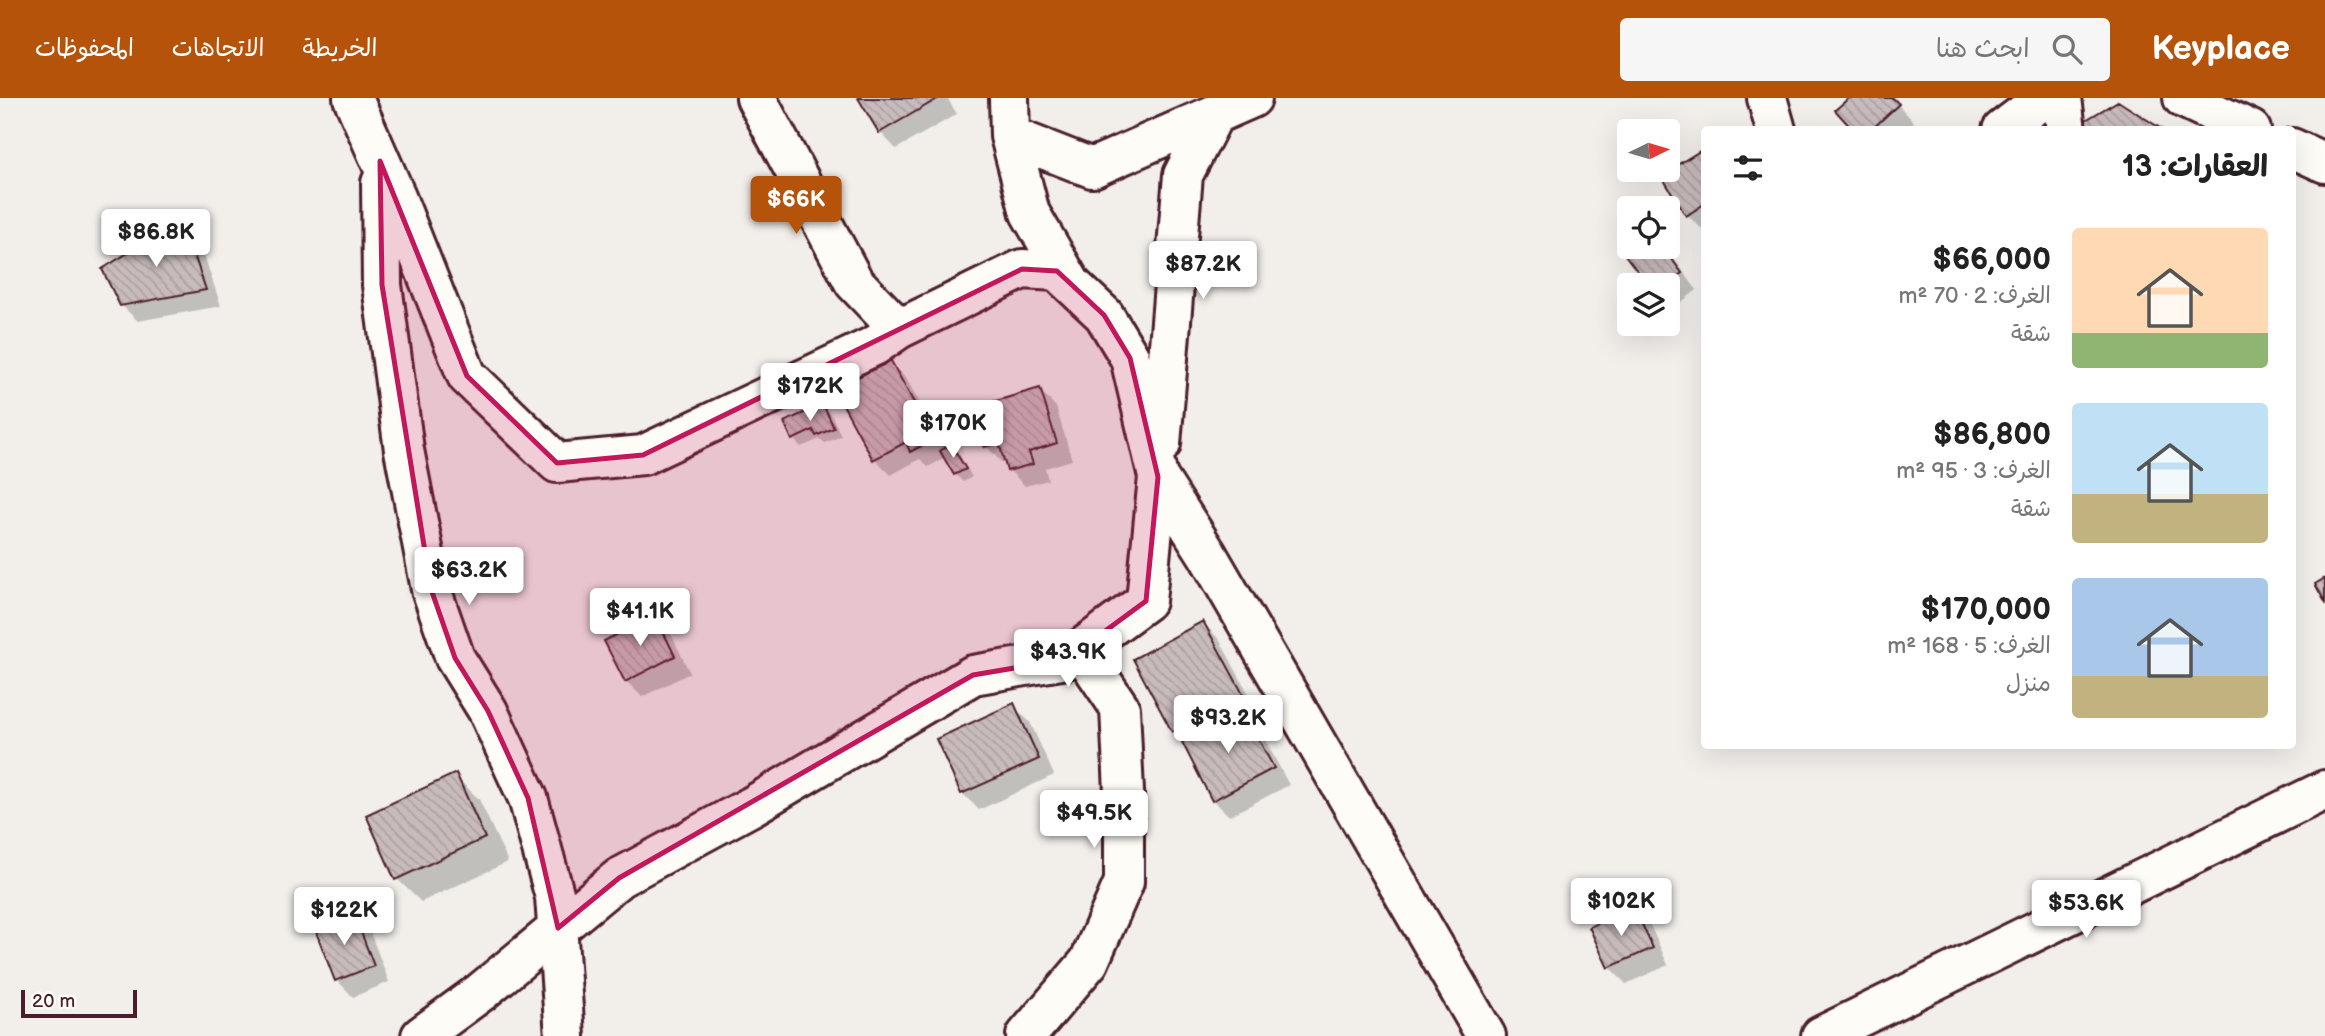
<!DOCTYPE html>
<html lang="ar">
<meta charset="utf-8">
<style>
body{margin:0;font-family:"Balsamiq Sans","Playpen Sans Arabic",sans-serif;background:#f6f6f6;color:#222;direction:rtl;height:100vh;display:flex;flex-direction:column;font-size:26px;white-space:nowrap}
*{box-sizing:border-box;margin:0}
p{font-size:23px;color:#767676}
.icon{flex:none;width:38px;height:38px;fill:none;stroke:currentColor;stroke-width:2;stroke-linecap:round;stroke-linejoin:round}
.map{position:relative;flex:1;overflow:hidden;direction:ltr}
.drawer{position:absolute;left:1701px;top:28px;width:595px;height:623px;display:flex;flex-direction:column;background:#fff;border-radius:7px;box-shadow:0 7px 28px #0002;direction:rtl}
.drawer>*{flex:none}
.needle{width:46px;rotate:85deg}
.buttons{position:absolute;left:1617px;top:21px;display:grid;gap:14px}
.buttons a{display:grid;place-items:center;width:63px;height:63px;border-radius:7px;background:#fff;box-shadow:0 7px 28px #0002;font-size:35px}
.scale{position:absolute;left:21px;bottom:18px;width:116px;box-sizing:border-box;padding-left:7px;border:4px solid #4a1f2b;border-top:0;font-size:19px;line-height:24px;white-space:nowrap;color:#4a1f2b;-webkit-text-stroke:5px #fdfcf7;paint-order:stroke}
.price{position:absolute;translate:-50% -60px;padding:0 16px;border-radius:7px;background:#fff;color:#222;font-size:23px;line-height:46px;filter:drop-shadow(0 2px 4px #0008)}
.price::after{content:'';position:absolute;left:50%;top:42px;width:21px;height:16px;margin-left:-10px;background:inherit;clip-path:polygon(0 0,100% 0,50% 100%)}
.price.current{background:#b45309;color:#fff}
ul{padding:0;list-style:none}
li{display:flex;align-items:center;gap:21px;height:175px;padding:0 28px}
li span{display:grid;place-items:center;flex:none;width:196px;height:140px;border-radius:7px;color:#555}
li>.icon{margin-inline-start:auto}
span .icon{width:84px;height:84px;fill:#fffc;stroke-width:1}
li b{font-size:30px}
h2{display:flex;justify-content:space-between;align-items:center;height:84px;padding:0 28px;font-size:30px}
header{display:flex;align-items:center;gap:42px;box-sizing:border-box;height:98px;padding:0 35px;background:#b45309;color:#fff}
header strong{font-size:33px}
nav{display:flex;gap:38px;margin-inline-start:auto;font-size:24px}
.search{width:490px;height:63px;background:#f6f6f6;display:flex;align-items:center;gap:18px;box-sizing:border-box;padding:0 24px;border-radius:7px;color:#767676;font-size:26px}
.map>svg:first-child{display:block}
.shadow{fill:#0003}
.building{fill:url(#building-back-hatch);stroke:#4a1f2b;stroke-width:2}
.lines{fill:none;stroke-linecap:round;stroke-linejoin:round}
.minor-casing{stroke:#4a1f2b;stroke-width:44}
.minor{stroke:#fdfcf7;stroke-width:38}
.marked{fill:#c2185b;fill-opacity:0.2;stroke:#c2185b;stroke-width:5;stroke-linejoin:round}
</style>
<header>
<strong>Keyplace</strong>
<div class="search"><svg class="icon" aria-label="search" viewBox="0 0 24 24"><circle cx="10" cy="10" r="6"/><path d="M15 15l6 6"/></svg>ابحث هنا</div>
<nav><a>الخريطة</a><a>الاتجاهات</a><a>المحفوظات</a></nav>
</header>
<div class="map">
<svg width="2325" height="938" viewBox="0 0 2325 938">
<defs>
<pattern id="building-back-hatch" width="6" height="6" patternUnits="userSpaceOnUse" patternTransform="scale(1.75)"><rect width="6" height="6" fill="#c8bbbb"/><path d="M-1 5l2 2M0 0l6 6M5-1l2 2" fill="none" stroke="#ada0a1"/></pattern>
</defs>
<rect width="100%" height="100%" fill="#f2efeb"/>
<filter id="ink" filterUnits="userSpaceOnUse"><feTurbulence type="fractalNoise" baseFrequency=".0143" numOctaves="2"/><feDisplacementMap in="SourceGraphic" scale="14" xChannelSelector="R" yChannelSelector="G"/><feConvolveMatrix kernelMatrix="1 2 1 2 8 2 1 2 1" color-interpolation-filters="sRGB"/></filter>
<g filter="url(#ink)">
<!-- shadow -->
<path class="shadow" d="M 860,0 L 947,0 L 957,16 L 896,51 L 880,34 Z
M 1851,0 L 1892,0 L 1914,24 L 1905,32 L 1855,32 Z
M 1699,56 L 1704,61 L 1704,133 L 1687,117 Z
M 182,123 L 198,139 L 221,208 L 138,223 L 121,207 Z
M 1630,149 L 1665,149 L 1697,192 L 1672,211 L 1668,207 L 1668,187 L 1650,187 L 1624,153 Z
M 890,264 L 906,280 L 946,352 L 951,349 L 959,357 L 972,379 L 963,384 L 955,376 L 945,360 L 928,369 L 920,361 L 891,377 L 875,361 Z
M 1040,292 L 1056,309 L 1072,362 L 1045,370 L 1048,382 L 1025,388 L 1009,372 L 1006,364 L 1002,365 L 986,348 Z
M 823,308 L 831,316 L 841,338 L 825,345 L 820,341 L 801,349 L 793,341 Z
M 654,519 L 671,536 L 690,575 L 642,599 L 626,583 Z
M 1203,525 L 1219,541 L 1258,613 L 1248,618 L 1259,630 L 1289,687 L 1229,718 L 1213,702 L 1185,644 L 1174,633 Z
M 1013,608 L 1030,624 L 1054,677 L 979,712 L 962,695 Z
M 455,678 L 479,701 L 508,764 L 421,804 L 397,781 Z
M 1634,811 L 1650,827 L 1668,867 L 1626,886 L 1609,869 Z
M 354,818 L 370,834 L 389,884 L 353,899 L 337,882 Z"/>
<!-- building -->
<path class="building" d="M 858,0 L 939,0 L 879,35 Z
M 1849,0 L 1893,0 L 1899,6 L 1871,32 L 1853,32 L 1835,12 Z
M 2118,3 L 2163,32 L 2088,32 L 2079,26 Z
M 1700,53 L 1704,61 L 1704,106 L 1686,118 L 1661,77 Z
M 182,121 L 206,192 L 120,208 L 102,171 Z
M 1629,147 L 1663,149 L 1682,175 L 1666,187 L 1648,187 L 1622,153 Z
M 890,261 L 934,341 L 910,354 L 906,344 L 873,362 L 835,292 Z
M 1040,290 L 1057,345 L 1029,354 L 1033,366 L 1007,373 L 999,345 L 984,349 L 972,310 Z
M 823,306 L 834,330 L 816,338 L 813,332 L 792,342 L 784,324 Z
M 951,346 L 966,371 L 954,377 L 940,353 Z
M 2325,480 L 2325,504 L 2315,486 Z
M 655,517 L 675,558 L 625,584 L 604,543 Z
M 1203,523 L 1243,596 L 1172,634 L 1133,561 Z
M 1014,605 L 1039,661 L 961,696 L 936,641 Z
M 1243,612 L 1274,670 L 1212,703 L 1182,644 Z
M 456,675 L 485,740 L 395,782 L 366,717 Z
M 1634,809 L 1653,850 L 1608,870 L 1589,829 Z
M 354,816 L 374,868 L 335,883 L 315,831 Z"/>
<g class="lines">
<!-- minor casing -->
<g class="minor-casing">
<path id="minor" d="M 353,0 L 392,89 L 467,278 L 557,365 L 643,357 L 876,247 L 899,231 L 1022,171 L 1057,173 L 1104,217 L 1130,260 L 1158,379
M 756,0 L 854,184 L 899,231
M 1009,0 L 1010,38 L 1030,115 L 1070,184
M 1767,0 L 1776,32
M 2062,0 L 2066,32
M 2183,0 L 2251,32
M 2002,32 L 2044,0
M 1010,38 L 1092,70 L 1252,0
M 2292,50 L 2325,65
M 381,85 L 382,187 L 404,352 L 431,491 L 455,560 L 488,613 L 528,700 L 555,799 L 565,938
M 1161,346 L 1183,77 L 1214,17
M 421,938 L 481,894 L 619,780 L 752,708 L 973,577 L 1067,561 L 1146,503 L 1158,379 L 1207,456 L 1486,938
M 1026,938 L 1089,864 L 1124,784 L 1124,694 L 1120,610 L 1081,552
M 1821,938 L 2325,692"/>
</g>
<!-- minor -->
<use href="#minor" class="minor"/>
</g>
</g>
<!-- marked area -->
<path class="marked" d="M 380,63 L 467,278 L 557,365 L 643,357 L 1022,171 L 1057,173 L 1104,217 L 1130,260 L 1158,379 L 1146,503 L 1067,561 L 973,577 L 619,780 L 558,830 L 528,700 L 488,613 L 455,560 L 431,491 L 382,187 Z"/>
</svg>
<div class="buttons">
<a><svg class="needle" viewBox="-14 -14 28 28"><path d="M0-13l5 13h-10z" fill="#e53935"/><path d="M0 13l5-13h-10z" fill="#767676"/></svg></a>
<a><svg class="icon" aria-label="locate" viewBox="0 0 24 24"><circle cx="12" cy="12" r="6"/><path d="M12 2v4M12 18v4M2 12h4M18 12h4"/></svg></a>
<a><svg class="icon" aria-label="layers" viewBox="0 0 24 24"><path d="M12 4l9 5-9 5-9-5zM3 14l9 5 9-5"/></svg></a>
</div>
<div class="scale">20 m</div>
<b class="price current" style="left:796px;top:138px">$66K</b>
<b class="price" style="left:156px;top:171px">$86.8K</b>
<b class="price" style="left:1203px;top:203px">$87.2K</b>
<b class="price" style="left:810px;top:325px">$172K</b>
<b class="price" style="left:953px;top:362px">$170K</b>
<b class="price" style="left:469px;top:509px">$63.2K</b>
<b class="price" style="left:640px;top:550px">$41.1K</b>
<b class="price" style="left:1068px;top:591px">$43.9K</b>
<b class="price" style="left:1228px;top:657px">$93.2K</b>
<b class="price" style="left:1094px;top:752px">$49.5K</b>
<b class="price" style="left:1621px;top:840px">$102K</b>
<b class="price" style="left:2086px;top:842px">$53.6K</b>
<b class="price" style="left:344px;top:849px">$122K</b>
<section class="drawer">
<h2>العقارات: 13<svg class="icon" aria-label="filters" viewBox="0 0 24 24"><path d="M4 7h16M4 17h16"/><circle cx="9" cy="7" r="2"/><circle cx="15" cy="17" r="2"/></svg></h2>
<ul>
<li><span style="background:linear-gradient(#ffd9b3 75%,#8fb573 0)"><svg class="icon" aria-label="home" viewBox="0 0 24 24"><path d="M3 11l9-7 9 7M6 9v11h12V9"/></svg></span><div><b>$66,000</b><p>الغرف: 2 · 70 m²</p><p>شقة</p></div></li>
<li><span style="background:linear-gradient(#bfe0f5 65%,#c2b280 0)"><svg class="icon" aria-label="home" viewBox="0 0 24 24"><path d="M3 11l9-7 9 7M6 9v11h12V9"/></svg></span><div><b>$86,800</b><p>الغرف: 3 · 95 m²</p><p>شقة</p></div></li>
<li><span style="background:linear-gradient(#a9c7e8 70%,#c2b280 0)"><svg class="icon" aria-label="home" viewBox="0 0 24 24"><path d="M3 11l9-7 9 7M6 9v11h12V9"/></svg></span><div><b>$170,000</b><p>الغرف: 5 · 168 m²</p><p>منزل</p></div></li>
</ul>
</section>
</div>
